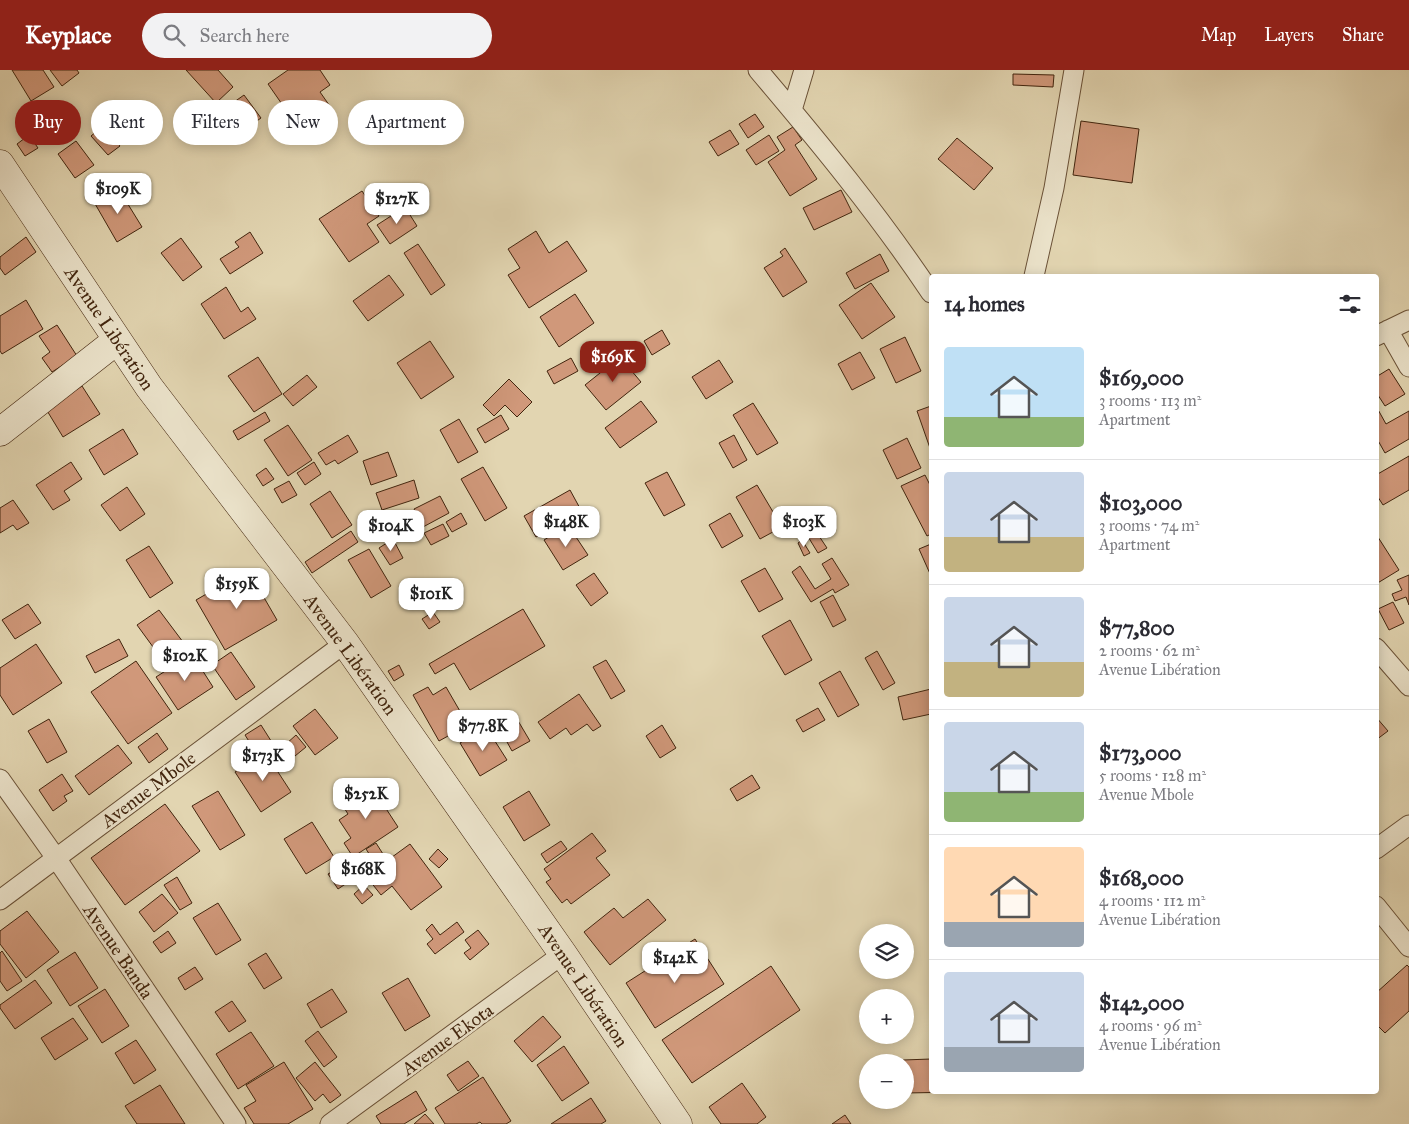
<!DOCTYPE html>
<meta charset="utf-8">
<style>
body{margin:0;font-family:"IM FELL Great Primer",serif;background:#f2f2f3;color:#2b2b33;height:100vh;display:flex;flex-direction:column;font-size:19px;white-space:nowrap}
*{box-sizing:border-box;margin:0}
p{font-size:16px;color:#7c7c81}
.icon{flex:none;width:28px;height:28px;fill:none;stroke:currentColor;stroke-width:2;stroke-linecap:round;stroke-linejoin:round}
.map{position:relative;flex:1;overflow:hidden}
.details{position:absolute;left:929px;top:204px;width:450px;height:820px;display:flex;flex-direction:column;background:#fff;border-radius:5px;box-shadow:0 2px 12px #0003}
.details>*{flex:none}
.guide{position:absolute;left:15px;top:30px;width:475px;height:45px;display:flex;gap:10px}
.tools{position:absolute;left:859px;top:854px;display:grid;gap:10px}
.tools a{display:grid;place-items:center;width:55px;height:55px;border-radius:50%;background:#fff;box-shadow:0 2px 12px #0003;font-size:25px}
.price{position:absolute;translate:-50% -42px;padding:0 11px;border-radius:10px;background:#fff;color:#222;font-size:16px;line-height:32px;filter:drop-shadow(0 1px 2px #0008)}
.price::after{content:'';position:absolute;left:50%;top:30px;width:15px;height:11px;margin-left:-8px;background:inherit;clip-path:polygon(0 0,100% 0,50% 100%)}
.price.on{background:#8f2418;color:#fff}
ul{padding:0;list-style:none}
li{display:flex;align-items:center;gap:15px;height:125px;padding:0 15px}
li+li{border-top:1px solid #e1e1e2}
li span{display:grid;place-items:center;flex:none;width:140px;height:100px;border-radius:5px;color:#555}
li>.icon{margin-inline-start:auto}
span .icon{width:60px;height:60px;fill:#fffc;stroke-width:1}
li b{font-size:21px}
h2{display:flex;justify-content:space-between;align-items:center;height:60px;padding:0 15px;font-size:21px}
.chip{padding:0 18px;border-radius:22px;background:#fff;box-shadow:0 2px 12px #0003;font-size:18px;line-height:45px}
.chip.on{background:#8f2418;color:#fff}
header{display:flex;align-items:center;gap:30px;box-sizing:border-box;height:70px;padding:0 25px;background:#8f2418;color:#fff}
header strong{font-size:24px}
nav{display:flex;gap:28px;margin-inline-start:auto;font-size:18px}
.search{width:350px;height:45px;background:#f2f2f3;display:flex;align-items:center;gap:12px;box-sizing:border-box;padding:0 18px;border-radius:28px;color:#7c7c81;font-size:19px}
.map>svg:first-child{display:block}
.building{fill:#d0987a;stroke:#42250e}
.lines{fill:none;stroke-linecap:round;stroke-linejoin:round}
.street-casing{stroke:#6a5137;stroke-width:21}
.secondary-casing{stroke:#42250e;stroke-width:29}
.street{stroke:#ece4cc;stroke-width:19}
.secondary{stroke:#ece4cc;stroke-width:28}
.labels{text-anchor:middle;stroke-width:5;stroke-linejoin:round;paint-order:stroke}
.street-label{font-size:19px;fill:#42250e;stroke:#ece4cc}
</style>
<header>
<strong>Keyplace</strong>
<div class="search"><svg class="icon" aria-label="search" viewBox="0 0 24 24"><circle cx="10" cy="10" r="6"/><path d="M15 15l6 6"/></svg>Search here</div>
<nav><a>Map</a><a>Layers</a><a>Share</a></nav>
</header>
<div class="map">
<svg width="1409" height="1054" viewBox="0 0 1409 1054">
<rect width="100%" height="100%" fill="#e2d5b1"/>
<filter id="stains"><feTurbulence type="fractalNoise" baseFrequency=".004" numOctaves="4"/><feColorMatrix values="0 0 0 0 .2 0 0 0 0 .09 0 0 0 0 .02 0 0 0 .5 -.17"/></filter>
<radialGradient id="worn" r=".72"><stop offset=".6" stop-color="#630" stop-opacity="0"/><stop offset="1" stop-color="#630" stop-opacity=".3"/></radialGradient>
<!-- building -->
<path class="building" d="M 12,0 L 43,0 L 54,17 L 31,31 Z
M 50,0 L 77,0 L 79,3 L 62,16 Z
M 186,0 L 218,0 L 233,17 L 216,33 Z
M 288,0 L 320,0 L 330,15 L 320,22 L 334,42 L 302,63 L 268,14 Z
M 1013,4 L 1054,5 L 1053,17 L 1013,15 Z
M 244,25 L 261,48 L 230,70 L 213,47 Z
M 755,44 L 764,57 L 748,68 L 739,54 Z
M 1081,51 L 1139,59 L 1132,113 L 1073,105 Z
M 103,56 L 120,76 L 108,85 L 91,66 Z
M 793,57 L 802,70 L 795,75 L 817,109 L 790,126 L 768,92 L 785,80 L 777,67 Z
M 730,60 L 739,74 L 718,86 L 709,72 Z
M 29,65 L 38,78 L 25,86 L 17,74 Z
M 769,65 L 779,81 L 756,95 L 746,80 Z
M 957,68 L 993,98 L 974,120 L 938,89 Z
M 76,71 L 94,95 L 75,108 L 58,84 Z
M 118,118 L 142,157 L 117,172 L 94,132 Z
M 841,120 L 852,142 L 814,160 L 803,138 Z
M 362,121 L 379,146 L 367,154 L 379,172 L 349,192 L 319,149 Z
M 405,137 L 417,156 L 390,174 L 377,155 Z
M 536,161 L 549,183 L 567,171 L 587,201 L 529,238 L 508,205 L 520,198 L 508,179 Z
M 250,162 L 263,183 L 230,204 L 220,189 L 239,177 L 235,172 Z
M 26,167 L 36,182 L 5,205 L 0,198 L 0,187 Z
M 181,168 L 202,197 L 183,211 L 161,183 Z
M 418,174 L 445,215 L 431,225 L 404,183 Z
M 785,178 L 807,212 L 783,227 L 764,198 L 783,186 L 780,182 Z
M 880,184 L 889,201 L 855,219 L 846,203 Z
M 389,205 L 404,225 L 368,251 L 353,231 Z
M 871,213 L 895,247 L 862,269 L 839,235 Z
M 226,217 L 241,242 L 248,237 L 256,249 L 224,269 L 201,234 Z
M 575,224 L 594,253 L 559,277 L 540,247 Z
M 26,230 L 43,259 L 2,284 L 0,281 L 0,246 Z
M 57,255 L 77,286 L 52,302 L 42,288 L 50,282 L 39,266 Z
M 662,260 L 670,274 L 652,285 L 644,271 Z
M 905,267 L 921,301 L 896,313 L 880,279 Z
M 430,271 L 454,307 L 421,329 L 397,293 Z
M 860,282 L 875,308 L 852,320 L 838,294 Z
M 258,287 L 282,324 L 254,342 L 228,306 Z
M 620,287 L 641,312 L 606,340 L 585,315 Z
M 571,288 L 578,301 L 554,314 L 547,301 Z
M 719,290 L 733,312 L 706,329 L 692,307 Z
M 1389,299 L 1405,324 L 1385,336 L 1376,322 L 1376,307 Z
M 307,305 L 317,317 L 293,336 L 283,324 Z
M 509,309 L 532,332 L 517,347 L 505,335 L 494,346 L 483,335 Z
M 82,316 L 100,344 L 63,367 L 46,339 Z
M 641,331 L 657,352 L 620,378 L 605,358 Z
M 753,333 L 778,373 L 757,385 L 733,345 Z
M 931,336 L 931,381 L 917,341 Z
M 1376,336 L 1386,354 L 1409,341 L 1409,369 L 1385,383 L 1376,367 Z
M 265,342 L 270,351 L 238,370 L 233,361 Z
M 501,345 L 509,359 L 485,373 L 477,359 Z
M 459,349 L 478,382 L 458,393 L 440,360 Z
M 288,355 L 312,390 L 288,406 L 264,370 Z
M 123,359 L 138,384 L 104,405 L 89,380 Z
M 348,365 L 358,382 L 338,394 L 335,390 L 326,395 L 318,383 Z
M 734,365 L 747,390 L 733,398 L 719,373 Z
M 907,368 L 921,398 L 897,409 L 883,380 Z
M 388,382 L 397,406 L 371,415 L 363,391 Z
M 1409,386 L 1409,420 L 1383,435 L 1376,424 L 1376,405 Z
M 71,392 L 82,409 L 64,421 L 70,430 L 53,440 L 36,415 Z
M 314,392 L 321,404 L 305,415 L 297,403 Z
M 483,397 L 507,438 L 485,451 L 461,409 Z
M 266,398 L 274,409 L 263,416 L 256,405 Z
M 667,402 L 685,435 L 664,446 L 645,413 Z
M 925,405 L 931,417 L 931,464 L 927,466 L 901,416 Z
M 414,410 L 419,428 L 382,440 L 376,423 Z
M 289,411 L 297,425 L 282,433 L 274,419 Z
M 757,415 L 782,457 L 760,469 L 736,427 Z
M 127,417 L 145,444 L 120,461 L 101,435 Z
M 570,420 L 582,442 L 536,467 L 524,446 Z
M 330,421 L 352,455 L 332,468 L 310,434 Z
M 440,426 L 449,443 L 423,457 L 414,439 Z
M 13,430 L 29,453 L 17,460 L 13,455 L 0,463 L 0,438 Z
M 461,443 L 467,454 L 452,462 L 446,452 Z
M 730,443 L 743,466 L 722,478 L 709,455 Z
M 443,454 L 449,466 L 431,475 L 424,463 Z
M 568,455 L 588,485 L 563,500 L 544,470 Z
M 815,460 L 827,478 L 818,483 L 807,465 Z
M 351,461 L 358,472 L 312,503 L 305,492 Z
M 1376,464 L 1399,500 L 1376,514 Z
M 393,469 L 403,488 L 390,495 L 379,478 Z
M 802,470 L 810,483 L 804,486 L 798,473 Z
M 931,474 L 931,506 L 919,479 Z
M 149,476 L 173,513 L 150,528 L 126,490 Z
M 369,479 L 391,516 L 371,528 L 348,490 Z
M 832,488 L 849,515 L 835,523 L 833,519 L 811,532 L 792,502 L 800,496 L 815,519 L 831,509 L 822,494 Z
M 765,498 L 783,529 L 759,542 L 741,511 Z
M 248,500 L 277,550 L 225,580 L 196,530 Z
M 594,503 L 608,523 L 591,536 L 576,515 Z
M 1409,505 L 1409,535 L 1406,527 L 1395,531 L 1392,524 L 1402,520 L 1397,510 Z
M 833,525 L 846,550 L 833,557 L 820,532 Z
M 1393,532 L 1404,553 L 1389,560 L 1378,539 Z
M 28,534 L 41,553 L 15,569 L 2,550 Z
M 523,539 L 545,576 L 470,620 L 454,593 L 435,604 L 429,594 Z
M 159,540 L 186,576 L 164,592 L 137,555 Z
M 433,542 L 440,552 L 429,559 L 422,549 Z
M 790,550 L 812,590 L 785,605 L 762,566 Z
M 119,569 L 128,586 L 95,603 L 86,586 Z
M 36,574 L 62,613 L 13,645 L 0,625 L 0,598 Z
M 877,581 L 895,613 L 883,620 L 865,588 Z
M 231,582 L 255,617 L 236,630 L 212,595 Z
M 192,584 L 213,617 L 178,640 L 156,607 Z
M 606,590 L 625,621 L 611,629 L 593,597 Z
M 136,591 L 172,643 L 128,674 L 91,622 Z
M 399,595 L 404,605 L 394,611 L 388,601 Z
M 840,601 L 859,635 L 838,647 L 819,613 Z
M 428,617 L 433,625 L 446,617 L 468,655 L 439,671 L 413,625 Z
M 931,619 L 931,644 L 903,650 L 898,627 Z
M 579,624 L 601,656 L 593,661 L 587,654 L 571,665 L 566,658 L 550,669 L 538,652 Z
M 818,638 L 825,650 L 803,662 L 796,650 Z
M 315,639 L 338,668 L 315,685 L 293,656 Z
M 514,644 L 530,671 L 512,681 L 497,654 Z
M 1376,647 L 1388,661 L 1376,670 Z
M 49,649 L 67,682 L 47,693 L 28,661 Z
M 261,655 L 273,674 L 257,684 L 245,665 Z
M 662,655 L 676,678 L 660,688 L 646,666 Z
M 486,657 L 507,690 L 480,706 L 460,673 Z
M 157,663 L 168,679 L 149,693 L 138,677 Z
M 296,665 L 306,677 L 295,686 L 286,674 Z
M 118,675 L 132,693 L 89,725 L 75,706 Z
M 265,682 L 291,722 L 261,742 L 235,702 Z
M 62,704 L 73,721 L 64,726 L 67,731 L 53,741 L 39,720 Z
M 752,705 L 760,718 L 737,731 L 730,719 Z
M 370,714 L 398,757 L 353,787 L 344,773 L 351,768 L 339,750 L 348,744 L 341,733 Z
M 218,721 L 245,765 L 220,780 L 192,736 Z
M 529,721 L 550,755 L 524,771 L 503,737 Z
M 165,734 L 200,781 L 125,835 L 91,788 Z
M 312,752 L 334,787 L 306,804 L 284,769 Z
M 592,763 L 606,781 L 596,788 L 610,805 L 571,834 L 567,829 L 562,833 L 546,812 L 551,809 L 544,799 Z
M 561,771 L 567,779 L 547,793 L 541,784 Z
M 376,773 L 383,784 L 373,790 L 366,779 Z
M 410,774 L 442,817 L 411,840 L 392,816 L 381,825 L 366,806 Z
M 438,779 L 448,789 L 439,798 L 429,789 Z
M 344,795 L 353,809 L 338,819 L 328,804 Z
M 177,807 L 192,833 L 180,840 L 164,815 Z
M 364,815 L 373,825 L 362,834 L 354,824 Z
M 162,824 L 178,843 L 154,862 L 139,842 Z
M 648,829 L 666,850 L 610,895 L 584,862 L 614,838 L 623,848 Z
M 218,833 L 241,870 L 216,885 L 193,848 Z
M 27,841 L 59,882 L 26,908 L 0,874 L 0,861 Z
M 457,852 L 464,862 L 435,884 L 427,874 L 433,869 L 426,860 L 432,854 L 440,865 Z
M 478,860 L 489,874 L 470,890 L 464,883 L 471,878 L 465,870 Z
M 168,861 L 176,873 L 161,883 L 153,872 Z
M 695,869 L 724,914 L 655,958 L 626,913 Z
M 2,881 L 22,911 L 7,921 L 0,911 L 0,883 Z
M 75,882 L 98,918 L 70,936 L 47,900 Z
M 266,883 L 282,908 L 264,919 L 248,894 Z
M 1407,895 L 1409,897 L 1409,941 L 1385,963 L 1376,954 L 1376,923 Z
M 771,896 L 800,940 L 692,1013 L 662,970 Z
M 195,897 L 203,909 L 185,920 L 178,908 Z
M 408,908 L 430,946 L 405,961 L 382,923 Z
M 35,910 L 52,933 L 15,959 L 0,938 L 0,935 Z
M 105,919 L 129,956 L 102,973 L 78,936 Z
M 332,919 L 347,942 L 321,958 L 307,934 Z
M 232,931 L 246,951 L 229,962 L 215,942 Z
M 543,946 L 561,967 L 532,992 L 514,971 Z
M 73,948 L 88,969 L 55,990 L 41,968 Z
M 318,961 L 337,987 L 324,997 L 305,971 Z
M 251,962 L 274,996 L 238,1019 L 216,984 Z
M 136,970 L 156,1000 L 134,1014 L 115,983 Z
M 564,976 L 589,1013 L 562,1031 L 537,995 Z
M 931,989 L 931,1021 L 1021,1021 L 905,1023 L 903,990 Z
M 468,991 L 479,1006 L 458,1021 L 447,1005 Z
M 284,992 L 313,1039 L 288,1054 L 254,1054 L 244,1038 L 256,1031 L 246,1015 Z
M 315,992 L 341,1025 L 330,1033 L 323,1024 L 315,1031 L 296,1008 Z
M 483,1007 L 511,1051 L 506,1054 L 482,1054 L 480,1052 L 476,1054 L 445,1054 L 435,1038 Z
M 742,1013 L 766,1047 L 757,1054 L 721,1054 L 709,1037 Z
M 160,1015 L 185,1054 L 137,1054 L 125,1036 Z
M 416,1021 L 427,1040 L 404,1054 L 381,1054 L 376,1046 Z
M 591,1028 L 606,1051 L 601,1054 L 551,1054 Z
M 425,1044 L 434,1054 L 414,1054 Z
M 845,1045 L 851,1054 L 832,1054 Z"/>
<g class="lines">
<!-- street casing -->
<g class="street-casing">
<path id="street" d="M 758,0 C 819,72 879,145 931,223
M 792,40 L 804,0
M 1034,206 L 1054,118 L 1074,0
M 1388,260 L 1409,297
M 1376,266 L 1409,250
M 1376,578 L 1409,616
M 0,709 L 56,788 L 236,1054
M 1376,779 L 1409,755
M 0,830 L 345,573
M 1376,836 L 1409,877
M 330,1054 L 563,884"/>
</g>
<!-- secondary casing -->
<g class="secondary-casing">
<path id="secondary" d="M 0,94 L 149,317 L 345,573 L 563,884 L 678,1054
M 0,362 L 116,271"/>
</g>
<!-- street -->
<use href="#street" class="street"/>
<!-- secondary -->
<use href="#secondary" class="secondary"/>
</g>
<g class="labels">
<!-- street labels -->
<g class="street-label">
<text transform="translate(110 258) rotate(56)" y="7">Avenue Libération</text>
<text transform="translate(351 584) rotate(54)" y="7">Avenue Libération</text>
<text transform="translate(148 719) rotate(-37)" y="7">Avenue Mbole</text>
<text transform="translate(119 881) rotate(56)" y="7">Avenue Banda</text>
<text transform="translate(584 915) rotate(56)" y="7">Avenue Libération</text>
<text transform="translate(447 969) rotate(-36)" y="7">Avenue Ekota</text>
</g>
</g>
<rect width="100%" height="100%" filter="url(#stains)"/>
<rect width="100%" height="100%" fill="url(#worn)"/>
</svg>
<div class="tools">
<a><svg class="icon" aria-label="layers" viewBox="0 0 24 24"><path d="M12 4l9 5-9 5-9-5zM3 14l9 5 9-5"/></svg></a>
<a>+</a>
<a>−</a>
</div>
<b class="price" style="left:118px;top:145px">$109K</b>
<b class="price" style="left:397px;top:155px">$127K</b>
<b class="price on" style="left:613px;top:313px">$169K</b>
<b class="price" style="left:566px;top:478px">$148K</b>
<b class="price" style="left:804px;top:478px">$103K</b>
<b class="price" style="left:391px;top:482px">$104K</b>
<b class="price" style="left:237px;top:540px">$159K</b>
<b class="price" style="left:431px;top:550px">$101K</b>
<b class="price" style="left:185px;top:612px">$102K</b>
<b class="price" style="left:483px;top:682px">$77.8K</b>
<b class="price" style="left:263px;top:712px">$173K</b>
<b class="price" style="left:366px;top:750px">$252K</b>
<b class="price" style="left:363px;top:825px">$168K</b>
<b class="price" style="left:675px;top:914px">$142K</b>
<div class="guide">
<a class="chip on">Buy</a>
<a class="chip">Rent</a>
<a class="chip">Filters</a>
<a class="chip">New</a>
<a class="chip">Apartment</a>
</div>
<section class="details">
<h2>14 homes<svg class="icon" aria-label="filters" viewBox="0 0 24 24"><path d="M4 7h16M4 17h16"/><circle cx="9" cy="7" r="2"/><circle cx="15" cy="17" r="2"/></svg></h2>
<ul>
<li><span style="background:linear-gradient(#bfe0f5 70%,#8fb573 0)"><svg class="icon" aria-label="home" viewBox="0 0 24 24"><path d="M3 11l9-7 9 7M6 9v11h12V9"/></svg></span><div><b>$169,000</b><p>3 rooms · 113 m²</p><p>Apartment</p></div></li>
<li><span style="background:linear-gradient(#c9d6e8 65%,#c2b280 0)"><svg class="icon" aria-label="home" viewBox="0 0 24 24"><path d="M3 11l9-7 9 7M6 9v11h12V9"/></svg></span><div><b>$103,000</b><p>3 rooms · 74 m²</p><p>Apartment</p></div></li>
<li><span style="background:linear-gradient(#c9d6e8 65%,#c2b280 0)"><svg class="icon" aria-label="home" viewBox="0 0 24 24"><path d="M3 11l9-7 9 7M6 9v11h12V9"/></svg></span><div><b>$77,800</b><p>2 rooms · 62 m²</p><p>Avenue Libération</p></div></li>
<li><span style="background:linear-gradient(#c9d6e8 70%,#8fb573 0)"><svg class="icon" aria-label="home" viewBox="0 0 24 24"><path d="M3 11l9-7 9 7M6 9v11h12V9"/></svg></span><div><b>$173,000</b><p>5 rooms · 128 m²</p><p>Avenue Mbole</p></div></li>
<li><span style="background:linear-gradient(#ffd9b3 75%,#9aa5b1 0)"><svg class="icon" aria-label="home" viewBox="0 0 24 24"><path d="M3 11l9-7 9 7M6 9v11h12V9"/></svg></span><div><b>$168,000</b><p>4 rooms · 112 m²</p><p>Avenue Libération</p></div></li>
<li><span style="background:linear-gradient(#c9d6e8 75%,#9aa5b1 0)"><svg class="icon" aria-label="home" viewBox="0 0 24 24"><path d="M3 11l9-7 9 7M6 9v11h12V9"/></svg></span><div><b>$142,000</b><p>4 rooms · 96 m²</p><p>Avenue Libération</p></div></li>
</ul>
</section>
</div>
